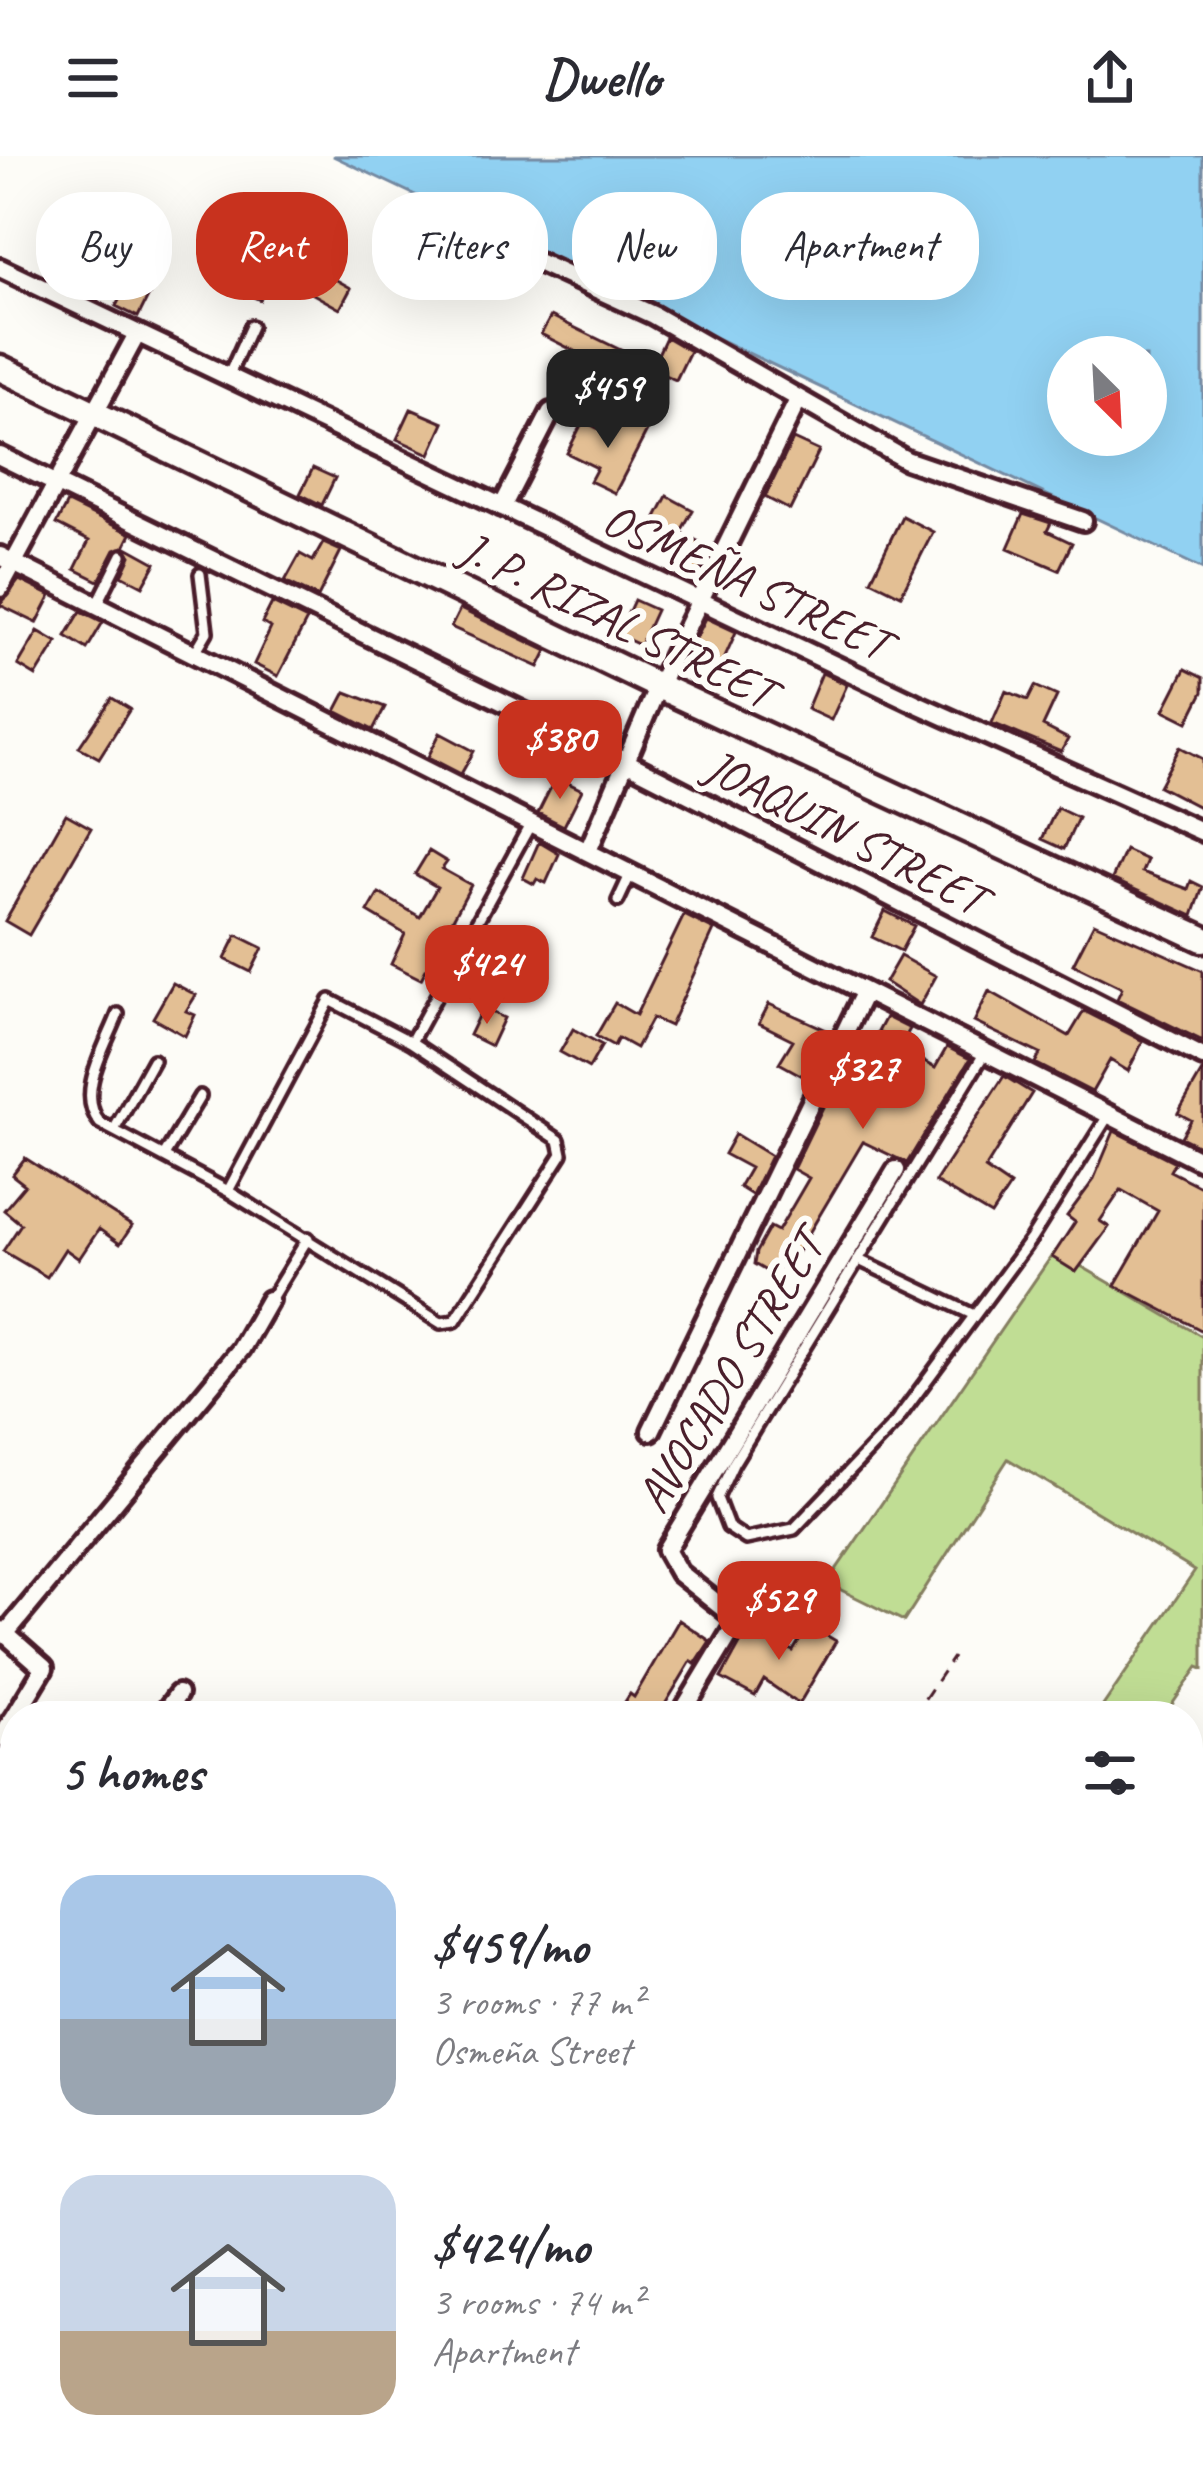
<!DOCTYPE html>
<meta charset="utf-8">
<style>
body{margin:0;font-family:Caveat,sans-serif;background:#f7f7f7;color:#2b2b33;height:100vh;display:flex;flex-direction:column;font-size:45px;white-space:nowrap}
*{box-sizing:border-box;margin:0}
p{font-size:39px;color:#7c7c81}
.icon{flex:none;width:66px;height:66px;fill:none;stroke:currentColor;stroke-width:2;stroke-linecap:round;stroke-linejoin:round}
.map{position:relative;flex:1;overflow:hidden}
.side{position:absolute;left:0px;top:1545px;width:1203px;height:771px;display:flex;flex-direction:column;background:#fff;border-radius:48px 48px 0 0;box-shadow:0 12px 48px #0002}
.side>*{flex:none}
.guide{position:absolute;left:36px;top:36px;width:1131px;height:108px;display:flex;gap:24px}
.needle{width:78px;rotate:156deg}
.tools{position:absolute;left:1047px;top:180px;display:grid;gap:24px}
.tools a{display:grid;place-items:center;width:120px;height:120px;border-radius:50%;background:#fff;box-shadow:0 12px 48px #0002;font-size:60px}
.price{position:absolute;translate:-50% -102px;padding:0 27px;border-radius:24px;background:#c8321e;color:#fff;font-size:39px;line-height:78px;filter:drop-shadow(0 3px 6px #0008)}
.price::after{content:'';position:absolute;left:50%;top:72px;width:36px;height:27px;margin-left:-18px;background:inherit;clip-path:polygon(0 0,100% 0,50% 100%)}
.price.selected{background:#222;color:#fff}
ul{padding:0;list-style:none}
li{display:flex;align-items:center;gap:36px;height:300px;padding:0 60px}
li span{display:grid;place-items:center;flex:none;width:336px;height:240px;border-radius:36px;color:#555}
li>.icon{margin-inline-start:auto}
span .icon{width:144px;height:144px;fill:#fffc;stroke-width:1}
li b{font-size:51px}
h2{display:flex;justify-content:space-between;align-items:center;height:144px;padding:0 60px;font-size:51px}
.pill{padding:0 42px;border-radius:48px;background:#fff;box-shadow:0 12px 48px #0002;font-size:42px;line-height:108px}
.pill.selected{background:#c8321e;color:#fff}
header{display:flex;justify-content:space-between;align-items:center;height:156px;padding:0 60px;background:#fff;font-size:54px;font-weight:700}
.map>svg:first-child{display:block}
.built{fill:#f5ead9}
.green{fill:#c0dd94;stroke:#857e60;stroke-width:3}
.water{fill:#91d1f2;stroke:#758aa2;stroke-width:3;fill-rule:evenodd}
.building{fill:#e3bf94;stroke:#4a1f2b;stroke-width:3}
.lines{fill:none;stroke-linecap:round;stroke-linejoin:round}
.service-casing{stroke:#4a1f2b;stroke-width:18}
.minor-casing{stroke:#4a1f2b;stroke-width:26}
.secondary-casing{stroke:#4a1f2b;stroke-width:33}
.path{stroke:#4a1f2b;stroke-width:3;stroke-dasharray:12 9;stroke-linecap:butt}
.service{stroke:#fdfcf7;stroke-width:9}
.minor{stroke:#fdfcf7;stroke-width:16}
.secondary{stroke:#fdfcf7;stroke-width:24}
.labels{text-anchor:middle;stroke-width:12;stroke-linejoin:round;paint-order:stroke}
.street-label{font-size:48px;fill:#4a1f2b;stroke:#fdfcf7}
</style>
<header><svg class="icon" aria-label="menu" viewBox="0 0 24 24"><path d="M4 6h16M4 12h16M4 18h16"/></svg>Dwello<svg class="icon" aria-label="share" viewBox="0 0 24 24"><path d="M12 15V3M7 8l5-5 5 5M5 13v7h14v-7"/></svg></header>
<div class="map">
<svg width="1203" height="2315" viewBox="0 0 1203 2315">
<rect width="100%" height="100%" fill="#fdfcf7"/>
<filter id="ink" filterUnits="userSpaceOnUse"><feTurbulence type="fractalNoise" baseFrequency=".00833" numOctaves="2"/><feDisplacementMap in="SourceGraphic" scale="24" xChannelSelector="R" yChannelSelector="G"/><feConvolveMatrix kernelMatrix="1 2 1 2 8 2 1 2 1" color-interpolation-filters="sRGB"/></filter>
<g filter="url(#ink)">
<!-- built -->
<path class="built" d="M 15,1977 L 15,2108 L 0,2097 L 0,1994 Z"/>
<!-- green -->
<path class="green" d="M 1055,1095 L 1203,1181 L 1203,1513 L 1198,1511 L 1164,1560 L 1096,1560 L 1195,1415 L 1008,1303 L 904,1465 L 827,1427 Z"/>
<!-- water -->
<path class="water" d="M 333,0 L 1203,0 L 1203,413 ZM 1068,201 L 1146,201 L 1146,279 L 1068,279 Z"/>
<!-- building -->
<path class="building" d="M 435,70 L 487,99 L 475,124 L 420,102 Z
M 256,81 L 270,87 L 257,118 L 270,123 L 260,144 L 232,131 Z
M 324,117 L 351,132 L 340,153 L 313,138 Z
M 131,120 L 153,131 L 138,161 L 116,150 Z
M 551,160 L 649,208 L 634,237 L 605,222 L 598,236 L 576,225 L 588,202 L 541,178 Z
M 666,181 L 690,195 L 676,224 L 651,213 Z
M 411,253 L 444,267 L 430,298 L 397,283 Z
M 624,260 L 648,273 L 615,337 L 590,325 L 597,312 L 567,297 L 583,265 L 613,280 Z
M 793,283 L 819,295 L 790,354 L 765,341 Z
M 313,312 L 335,322 L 322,349 L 300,338 Z
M 667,340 L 693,354 L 680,377 L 655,363 Z
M 67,347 L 131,378 L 125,390 L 156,407 L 143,430 L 122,419 L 131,400 L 125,391 L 115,394 L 99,425 L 75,413 L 89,385 L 56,368 Z
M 1023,358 L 1051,367 L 1047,375 L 1072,387 L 1059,414 L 1008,392 Z
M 902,360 L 933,376 L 901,439 L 871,424 Z
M 682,377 L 711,392 L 699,417 L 670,402 Z
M 323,387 L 341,395 L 318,441 L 285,425 L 300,398 L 313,405 Z
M 19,424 L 51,440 L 37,467 L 0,449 Z
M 634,444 L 656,454 L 640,489 L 618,479 Z
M 272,447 L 307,464 L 278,520 L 254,508 L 271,472 L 262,467 Z
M 460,453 L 547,495 L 539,511 L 451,471 Z
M 81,455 L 103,466 L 87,493 L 66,480 Z
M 706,462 L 736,476 L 713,527 L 681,512 Z
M 38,475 L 57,486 L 36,520 L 18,509 Z
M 1185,513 L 1203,522 L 1203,536 L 1188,566 L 1164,554 Z
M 822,517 L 847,529 L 831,564 L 807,553 Z
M 1035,530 L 1057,540 L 1043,570 L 1068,583 L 1061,596 L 992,567 L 1006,535 L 1028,544 Z
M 346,536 L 385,551 L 373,574 L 336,555 Z
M 112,542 L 130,553 L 99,602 L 79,591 Z
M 440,577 L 474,595 L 461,618 L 428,601 Z
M 1180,591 L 1203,603 L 1203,653 L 1159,630 Z
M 556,621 L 582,634 L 564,670 L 538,657 Z
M 1057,652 L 1078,662 L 1064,693 L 1042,683 Z
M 66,658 L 91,672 L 29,779 L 5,765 Z
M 539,686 L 559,698 L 546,727 L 537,723 L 534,728 L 523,722 Z
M 1125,694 L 1147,704 L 1142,716 L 1188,733 L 1191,725 L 1203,731 L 1193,760 L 1112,723 Z
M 429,695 L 447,706 L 442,713 L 471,729 L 421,823 L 391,808 L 405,778 L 368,756 L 379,737 L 420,761 L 437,731 L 415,718 Z
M 885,755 L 914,770 L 901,795 L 872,781 Z
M 684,759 L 714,774 L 670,870 L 652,862 L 636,892 L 618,882 L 614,890 L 596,880 L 615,847 L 636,859 Z
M 1094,767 L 1203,815 L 1203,885 L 1117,843 L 1122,832 L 1073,808 Z
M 237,779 L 263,792 L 251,816 L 225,803 Z
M 900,800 L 936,820 L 920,849 L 885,826 Z
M 173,827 L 196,839 L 186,855 L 195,859 L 185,880 L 153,862 Z
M 989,835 L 1069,880 L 1084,855 L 1143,885 L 1128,915 L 1110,904 L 1092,936 L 1035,907 L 1040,898 L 974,866 Z
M 769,848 L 831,876 L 808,923 L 779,907 L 793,884 L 759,867 Z
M 482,852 L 504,862 L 491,890 L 469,879 Z
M 886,861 L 910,873 L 899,892 L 935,912 L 947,891 L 970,903 L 907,1007 L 863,986 L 793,1104 L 785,1113 L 779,1109 L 773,1119 L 754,1108 L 756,1096 L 770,1071 L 778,1075 L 809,1022 L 793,1013 L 837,922 L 858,933 L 887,881 L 878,876 Z
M 573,873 L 602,889 L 589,912 L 560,896 Z
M 1203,914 L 1203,983 L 1199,990 L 1181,981 L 1191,964 L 1178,957 Z
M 1004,920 L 1032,937 L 985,1013 L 1010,1030 L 991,1059 L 935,1026 Z
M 1114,975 L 1175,1006 L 1170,1015 L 1203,1032 L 1203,1175 L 1115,1129 L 1158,1055 L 1121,1034 L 1100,1065 L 1109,1071 L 1076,1116 L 1052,1101 L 1075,1066 L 1067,1060 L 1093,1025 Z
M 735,978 L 771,1000 L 752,1039 L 739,1031 L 750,1012 L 724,998 Z
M 25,1002 L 132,1070 L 120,1088 L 99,1073 L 79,1103 L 65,1093 L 47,1121 L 3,1095 L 21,1068 L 4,1054 L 25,1029 L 12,1019 Z
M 679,1464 L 710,1485 L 695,1508 L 691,1505 L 658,1560 L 616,1560 L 630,1538 L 634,1541 Z
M 809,1469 L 836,1485 L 799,1548 L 764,1524 L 755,1540 L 721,1522 L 748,1473 L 793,1495 Z
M 1203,1622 L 1203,1673 L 1188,1699 L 1188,1648 Z
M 15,2229 L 15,2301 L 42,2315 L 0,2315 L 0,2240 Z"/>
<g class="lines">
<!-- service casing -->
<g class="service-casing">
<path id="service" d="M 228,221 L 251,170
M 97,449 L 122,399
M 194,498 L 207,476 L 200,418
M 618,745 L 631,717
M 330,844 L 411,886 L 559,984 L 562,998 L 455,1165 L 441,1167 L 228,1035 Z
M 118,858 C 106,890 75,938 100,967 L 228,1035
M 411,886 L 530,669
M 984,898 L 733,1308 L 717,1342 L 728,1371 L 746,1383 L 794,1373 L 895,1267 L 1031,1083 L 1108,960
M 114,974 L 153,904
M 164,1000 L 200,940
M 861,1105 L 974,1159
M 270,1144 L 308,1082
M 738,1464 L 773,1465 L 793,1433
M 4,1665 L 15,1675
M 1188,2085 L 1203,2064
M 1188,2181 L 1203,2167"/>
</g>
<!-- minor casing -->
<g class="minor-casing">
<path id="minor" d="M 446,64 L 653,159 L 906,304 L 1083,365
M 0,112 L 915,547 L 1203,676
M 0,300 L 626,606 L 1203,901
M 502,351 L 551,256
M 0,400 L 1203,1006
M 0,432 L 137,178
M 588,695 L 658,530 L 797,246
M 651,1275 L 864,837
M 1,1474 L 44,1512 L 15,1560
M 6,1477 L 241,1193 L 269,1144
M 162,1560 L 178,1538
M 680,1560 L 738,1464 L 679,1417 L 666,1394 L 896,1014
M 0,1582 L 15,1560
M 0,1776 L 15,1758
M 0,2131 L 15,2143
M 0,2227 L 15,2208
M 76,2315 L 86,2301
M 227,2315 L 238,2301
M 892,2315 L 901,2301"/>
</g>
<!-- secondary casing -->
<g class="secondary-casing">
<path id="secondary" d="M 0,212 L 658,530 L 1203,783
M 0,1977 L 15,1960
M 1188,2230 L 1203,2239"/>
</g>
<!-- path -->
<path class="path" d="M 913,1560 L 953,1501"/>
<!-- service -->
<use href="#service" class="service"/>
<!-- minor -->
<use href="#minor" class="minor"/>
<!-- secondary -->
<use href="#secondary" class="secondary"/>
</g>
</g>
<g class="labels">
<!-- street labels -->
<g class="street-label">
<text transform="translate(747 424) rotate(25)" y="17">OSMEÑA STREET</text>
<text transform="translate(618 463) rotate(26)" y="17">J. P. RIZAL STREET</text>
<text transform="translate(846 675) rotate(27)" y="17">JOAQUIN STREET</text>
<text transform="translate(729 1215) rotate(-59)" y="17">AVOCADO STREET</text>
</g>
</g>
</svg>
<div class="tools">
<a><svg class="needle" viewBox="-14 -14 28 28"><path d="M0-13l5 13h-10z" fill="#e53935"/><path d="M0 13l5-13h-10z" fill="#7c7c81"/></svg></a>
</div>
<b class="price selected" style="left:608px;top:295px">$459</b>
<b class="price" style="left:560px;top:646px">$380</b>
<b class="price" style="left:487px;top:871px">$424</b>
<b class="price" style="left:863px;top:976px">$327</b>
<b class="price" style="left:779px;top:1507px">$529</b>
<div class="guide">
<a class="pill">Buy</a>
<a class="pill selected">Rent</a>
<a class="pill">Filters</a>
<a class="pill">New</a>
<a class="pill">Apartment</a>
</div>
<section class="side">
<h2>5 homes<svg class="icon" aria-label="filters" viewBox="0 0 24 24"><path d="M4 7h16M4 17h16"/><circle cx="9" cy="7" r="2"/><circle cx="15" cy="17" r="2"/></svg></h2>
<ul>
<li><span style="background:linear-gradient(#a9c7e8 60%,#9aa5b1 0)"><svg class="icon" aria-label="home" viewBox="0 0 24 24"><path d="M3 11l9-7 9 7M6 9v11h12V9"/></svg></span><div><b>$459/mo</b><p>3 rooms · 77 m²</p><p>Osmeña Street</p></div></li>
<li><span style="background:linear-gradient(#c9d6e8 65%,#b9a48a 0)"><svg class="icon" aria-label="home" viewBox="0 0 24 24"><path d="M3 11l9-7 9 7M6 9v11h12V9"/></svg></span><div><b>$424/mo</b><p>3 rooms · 74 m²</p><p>Apartment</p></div></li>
</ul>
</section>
</div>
